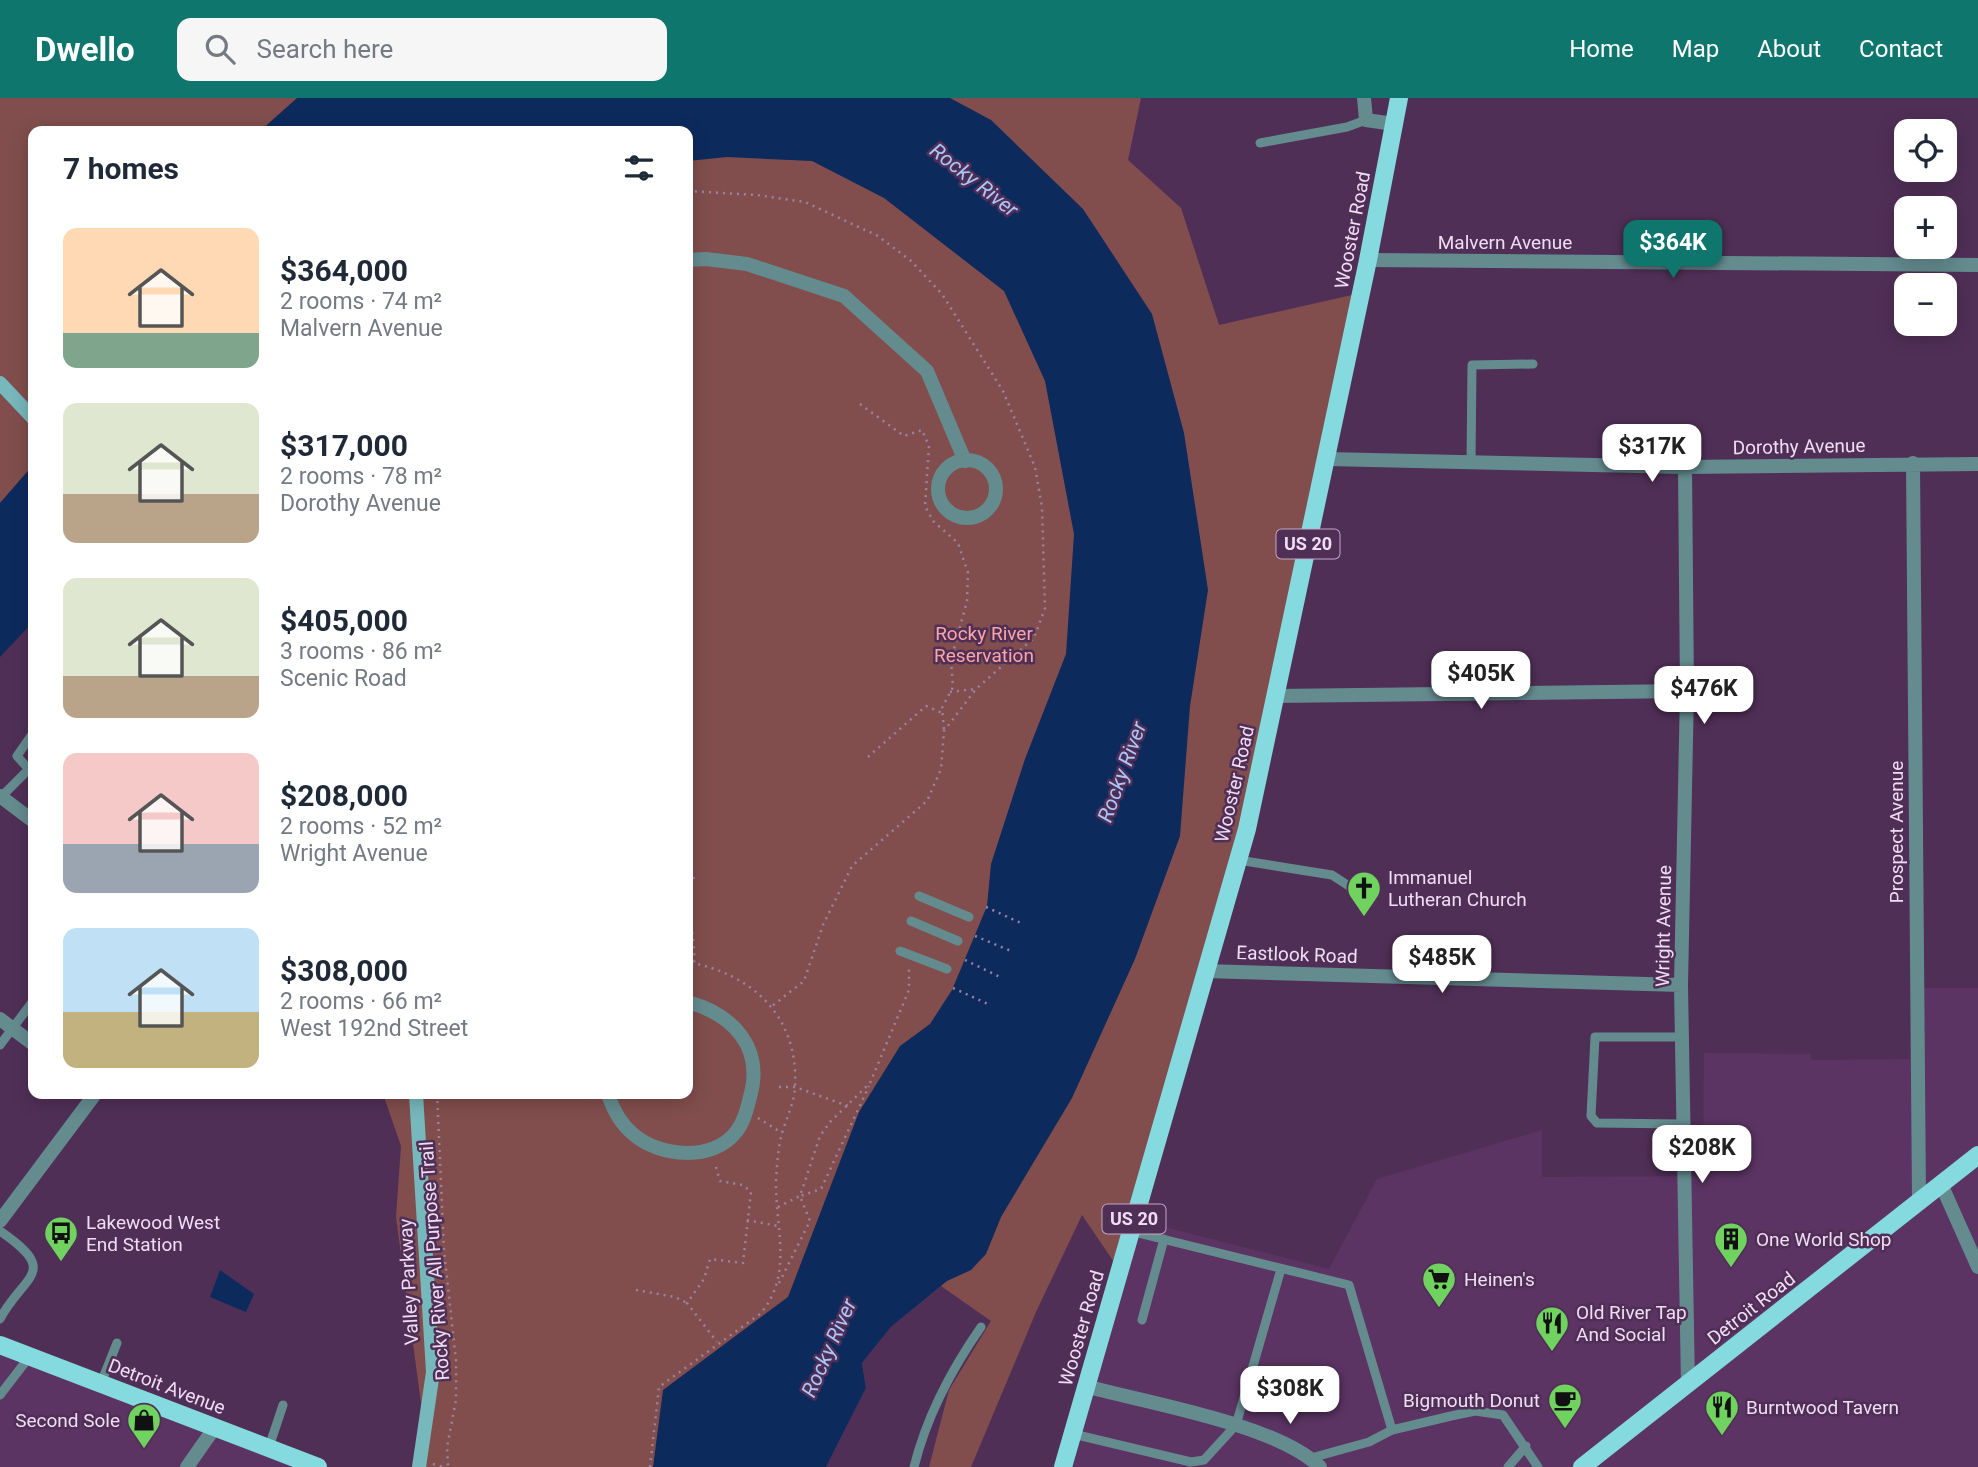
<!DOCTYPE html>
<meta charset="utf-8">
<style>
body{margin:0;font-family:Roboto,sans-serif;background:#f6f6f7;color:#1f2937;height:100vh;display:flex;flex-direction:column;font-size:26px;white-space:nowrap}
*{box-sizing:border-box;margin:0}
p{font-size:23px;color:#747a83}
.icon{flex:none;width:38px;height:38px;fill:none;stroke:currentColor;stroke-width:2;stroke-linecap:round;stroke-linejoin:round}
.map{position:relative;flex:1;overflow:hidden}
.side{position:absolute;left:28px;top:28px;width:665px;height:973px;display:flex;flex-direction:column;background:#fff;border-radius:14px;box-shadow:0 4px 18px #0003}
.side>*{flex:none}
.controls{position:absolute;left:1894px;top:21px;display:grid;gap:14px}
.controls a{display:grid;place-items:center;width:63px;height:63px;border-radius:14px;background:#fff;box-shadow:0 4px 18px #0003;font-size:35px}
.price{position:absolute;translate:-50% -60px;padding:0 16px;border-radius:14px;background:#fff;color:#222;font-size:23px;line-height:46px;filter:drop-shadow(0 2px 4px #0008)}
.price::after{content:'';position:absolute;left:50%;top:42px;width:21px;height:16px;margin-left:-10px;background:inherit;clip-path:polygon(0 0,100% 0,50% 100%)}
.price.selected{background:#0f766e;color:#fff}
ul{padding:0;list-style:none}
li{display:flex;align-items:center;gap:21px;height:175px;padding:0 35px}
li span{display:grid;place-items:center;flex:none;width:196px;height:140px;border-radius:14px;color:#555}
li>.icon{margin-inline-start:auto}
span .icon{width:84px;height:84px;fill:#fffc;stroke-width:1}
li b{font-size:30px}
h2{display:flex;justify-content:space-between;align-items:center;height:84px;padding:0 35px;font-size:30px}
header{display:flex;align-items:center;gap:42px;box-sizing:border-box;height:98px;padding:0 35px;background:#0f766e;color:#fff}
header strong{font-size:33px}
nav{display:flex;gap:38px;margin-inline-start:auto;font-size:24px}
.search{width:490px;height:63px;background:#f6f6f7;display:flex;align-items:center;gap:18px;box-sizing:border-box;padding:0 24px;border-radius:14px;color:#747a83;font-size:26px}
.map>svg:first-child{display:block}
.built{fill:#5b3463}
.green{fill:#814e4d}
.water{fill:#0d2a5d}
.lines{fill:none;stroke-linecap:round;stroke-linejoin:round}
.path{stroke:#9c82a2;stroke-width:2.5;stroke-dasharray:2 5;stroke-linecap:butt}
.lane{stroke:#648c8f;stroke-width:9}
.street{stroke:#648c8f;stroke-width:14}
.secondary{stroke:#77b8bc;stroke-width:14}
.primary{stroke:#84dadf;stroke-width:18}
.labels{text-anchor:middle;stroke-width:5;stroke-linejoin:round;paint-order:stroke}
.shield{fill:#502f57;stroke:#c0a8c5;stroke-width:2}
.shield-label{font-size:18px;font-weight:bold;fill:#f0dcf4}
.street-label{font-size:19px;fill:#f0dcf4;stroke:#502f57}
.park-label{font-size:19px;fill:#fca6a4;stroke:#502f57}
.poi-label{font-size:19px;fill:#f0dcf4;stroke:#502f57;text-anchor:start}
.water-label{font-size:21px;font-style:italic;fill:#a9c6f8;stroke:#502f57}
</style>
<header>
<strong>Dwello</strong>
<div class="search"><svg class="icon" aria-label="search" viewBox="0 0 24 24"><circle cx="10" cy="10" r="6"/><path d="M15 15l6 6"/></svg>Search here</div>
<nav><a>Home</a><a>Map</a><a>About</a><a>Contact</a></nav>
</header>
<div class="map">
<svg width="1978" height="1369" viewBox="0 0 1978 1369">
<rect width="100%" height="100%" fill="#502f57"/>
<!-- built -->
<path class="built" d="M 1911,890 L 1978,890 L 1978,1369 L 1073,1369 L 1141,1123 L 1329,1171 L 1377,1081 L 1542,1032 L 1542,1079 L 1703,1078 L 1704,955 L 1811,956 L 1811,962 L 1910,961 Z
M 0,1251 L 305,1369 L 0,1369 Z"/>
<!-- green -->
<path class="green" d="M 0,0 L 1141,0 L 1128,62 L 1181,110 L 1219,227 L 1352,197 L 1254,712 L 1118,1170 L 1082,1117 L 1036,1214 L 971,1369 L 929,1369 L 949,1292 L 991,1223 L 941,1188 L 891,1229 L 862,1265 L 866,1290 L 826,1369 L 413,1369 L 425,1335 L 396,1119 L 401,1048 L 383,996 L 688,996 L 688,33 L 33,33 L 33,372 L 0,405 Z"/>
<!-- water -->
<path class="water" d="M 297,0 L 950,0 L 991,22 L 1083,111 L 1152,216 L 1184,335 L 1208,492 L 1190,608 L 1180,738 L 1135,861 L 1072,1000 L 1001,1119 L 986,1156 L 971,1172 L 947,1183 L 891,1229 L 862,1265 L 866,1290 L 826,1369 L 653,1369 L 663,1292 L 788,1199 L 859,1014 L 900,948 L 930,926 L 952,892 L 987,808 L 991,766 L 1025,661 L 1066,556 L 1074,436 L 1045,283 L 1004,193 L 884,100 L 812,63 L 727,59 L 688,63 L 688,33 L 260,33 Z
M 33,367 L 33,524 L 0,559 L 0,405 Z
M 220,1172 L 254,1196 L 246,1214 L 210,1199 Z"/>
<g class="lines">
<!-- path -->
<path class="path" d="M 688,93 L 757,97 L 805,104 L 878,138 L 911,163 L 942,196 L 1003,293 L 1035,369 L 1042,409 L 1045,510 L 1034,540 L 976,591 L 944,633 L 941,671 L 927,703 L 852,768 L 823,827 L 804,883 L 772,908
M 860,306 L 904,338 L 922,332 L 929,348 L 925,408 L 933,423 L 958,445 L 968,475 L 967,503 L 951,562 L 953,589 L 942,610 L 944,632
M 950,594 L 975,591
M 868,659 L 926,608 L 942,615
M 694,779 C 683,803 696,837 694,865
M 986,809 L 1023,826
M 975,838 L 1011,853
M 965,862 L 1000,879
M 953,890 L 988,906
M 779,989 L 795,989 L 848,1008
M 437,996 L 444,1152 L 456,1263 L 456,1302 L 447,1349 L 448,1369
M 758,1020 L 782,1035
M 716,1069 L 720,1083 L 743,1087 L 751,1094 L 743,1165 L 710,1161 L 704,1181 L 687,1205 L 717,1244
M 778,1109 L 800,1098 L 820,1038 L 830,1024 L 870,985 L 909,892 L 909,871
M 747,1122 L 778,1128
M 779,1185 L 810,1123 L 800,1098 L 821,1091 L 869,988
M 636,1192 L 675,1199 L 687,1205
M 433,1366 L 444,1369
M 650,1369 L 659,1289 L 760,1216 C 794,1177 775,1130 776,1083 C 777,1067 778,1050 782,1035 C 787,1019 794,1005 795,989 C 799,918 752,876 688,864"/>
<!-- lane -->
<path class="lane" d="M 1260,45 L 1347,29 L 1366,22
M 1471,365 L 1472,267 L 1533,266
M 33,635 L 17,658 L 33,676
M 1,699 L 28,672
M 1238,762 L 1332,777 L 1352,790
M 919,798 L 969,819
M 911,823 L 958,843
M 900,853 L 947,871
M 1682,939 L 1595,939 L 1591,1018 L 1597,1025 L 1683,1026
M 0,947 L 33,903
M 0,1133 C 61,1175 24,1176 0,1221
M 1130,1133 L 1349,1187 L 1392,1332
M 1142,1222 L 1164,1141
M 101,1285 L 117,1245
M 0,1297 L 30,1258
M 1073,1336 L 1191,1364 L 1204,1362 L 1236,1327 L 1281,1171
M 269,1349 L 283,1307
M 1311,1360 L 1369,1344 L 1392,1332 L 1451,1318 L 1475,1313 L 1503,1317 L 1538,1369
M 914,1369 C 927,1317 951,1272 981,1229
M 1508,1369 L 1526,1348"/>
<!-- street -->
<path class="street" d="M 1364,0 L 1366,22 L 1394,26
M 688,162 L 706,161 L 747,166 L 844,198 L 927,273 L 965,363
M 1368,162 L 1978,167
M 1327,361 L 1685,369 L 1978,366
M938 391a29 29 0 1 1 58 0a29 29 0 1 1-58 0Z
M 1913,365 L 1919,1103
M 1685,369 L 1687,593 L 1681,887 L 1688,1287
M 1275,598 L 1687,593
M 0,698 L 33,723
M 1205,873 L 1681,887
M 0,921 L 33,946
M 608,996 C 613,1012 620,1025 633,1036 C 659,1059 713,1064 736,1034 C 744,1024 747,1011 750,999 C 764,950 734,917 688,904
M 1941,1086 L 1978,1169
M 0,1123 L 95,996
M 1085,1288 C 1147,1305 1276,1326 1320,1369
M 187,1369 L 215,1329"/>
<!-- secondary -->
<path class="secondary" d="M 0,285 L 33,320
M 416,996 L 433,1274 L 419,1369"/>
<!-- primary -->
<path class="primary" d="M 0,1247 L 318,1369
M 1063,1369 L 1247,731 L 1368,162 L 1399,0
M 1582,1369 L 1978,1057"/>
</g>
<!-- icons -->
<defs>
<g id="church-pin" transform="scale(1.75)"><path d="M0 17L-7.5 6A9.5 9.5 0 1 1 7.5 6Z" fill="#70d35f" stroke="#502f57"/><path d="M-1.2-6h2.4v3.5h3.3v2.4h-3.3V6h-2.4V-.1h-3.3v-2.4h3.3Z" fill="#111"/></g>
<g id="bus-pin" transform="scale(1.75)"><path d="M0 17L-7.5 6A9.5 9.5 0 1 1 7.5 6Z" fill="#70d35f" stroke="#502f57"/><path d="M-5-6H5V4H4V6H2V4H-2V6H-4V4H-5ZM-3.5-4V0h7V-4ZM-3.5 1.2v1.5H-2V1.2ZM2 1.2v1.5H3.5V1.2Z" fill="#111"/></g>
<g id="building-pin" transform="scale(1.75)"><path d="M0 17L-7.5 6A9.5 9.5 0 1 1 7.5 6Z" fill="#70d35f" stroke="#502f57"/><path d="M-4-6H4V6H1V3H-1V6H-4ZM-2.5-4.3h1.7v1.8h-1.7ZM.8-4.3h1.7v1.8H.8ZM-2.5-1h1.7V.8h-1.7ZM.8-1h1.7V.8H.8Z" fill="#111"/></g>
<g id="supermarket-pin" transform="scale(1.75)"><path d="M0 17L-7.5 6A9.5 9.5 0 1 1 7.5 6Z" fill="#70d35f" stroke="#502f57"/><path d="M-6-5.5h2.5l.6 2H6L4.5 2H-2.5L-4.4-4H-6ZM-1.5 3.2a1.3 1.3 0 1 0 .1 0ZM3 3.2a1.3 1.3 0 1 0 .1 0Z" fill="#111"/></g>
<g id="restaurant-pin" transform="scale(1.75)"><path d="M0 17L-7.5 6A9.5 9.5 0 1 1 7.5 6Z" fill="#70d35f" stroke="#502f57"/><path d="M-5-6h1v4h1v-4h1v4h1v-4h1v5L-1.5 .5V6h-2V.5L-5-1ZM5-6V6H3V1.5H1.5Q1.5-4 5-6Z" fill="#111"/></g>
<g id="cafe-pin" transform="scale(1.75)"><path d="M0 17L-7.5 6A9.5 9.5 0 1 1 7.5 6Z" fill="#70d35f" stroke="#502f57"/><path d="M-5.5-4.5H6V0H3Q3 3.5 0 3.5H-2.5Q-5.5 3.5-5.5 0ZM3-3.2v2h1.7v-2ZM-6 4.5H4V6H-6Z" fill="#111"/></g>
<g id="shop-pin" transform="scale(1.75)"><path d="M0 17L-7.5 6A9.5 9.5 0 1 1 7.5 6Z" fill="#70d35f" stroke="#502f57"/><path d="M-5-2.5h2.3a2.7 3.5 0 0 1 5.4 0H5L5.5 6h-11ZM-1.5-2.5h3a1.5 2.3 0 0 0-3 0Z" fill="#111"/></g>
</defs>
<g fill-rule="evenodd">
<use href="#church-pin" x="1364" y="790"/>
<use href="#bus-pin" x="61" y="1135"/>
<use href="#building-pin" x="1731" y="1141"/>
<use href="#supermarket-pin" x="1439" y="1181"/>
<use href="#restaurant-pin" x="1552" y="1225"/>
<use href="#cafe-pin" x="1565" y="1302"/>
<use href="#restaurant-pin" x="1722" y="1309"/>
<use href="#shop-pin" x="144" y="1322"/>
</g>
<g class="labels">
<!-- shield labels -->
<g class="shield">
<rect x="1276.5" y="431.5" width="63" height="29" rx="5"/>
<rect x="1102.5" y="1106.5" width="63" height="29" rx="5"/>
</g>
<g class="shield-label">
<text x="1308" y="452">US 20</text>
<text x="1134" y="1127">US 20</text>
</g>
<!-- street labels -->
<g class="street-label">
<text transform="translate(1352 132) rotate(-79)" y="7">Wooster Road</text>
<text x="1505" y="151">Malvern Avenue</text>
<text transform="translate(1799 348) rotate(-1)" y="7">Dorothy Avenue</text>
<text transform="translate(1234 686) rotate(-77)" y="7">Wooster Road</text>
<text transform="translate(1896 734) rotate(-90)" y="7">Prospect Avenue</text>
<text transform="translate(1663 828) rotate(-89)" y="7">Wright Avenue</text>
<text transform="translate(1297 856) rotate(2)" y="7">Eastlook Road</text>
<text transform="translate(434 1163) rotate(-94)" y="7">Rocky River All Purpose Trail</text>
<text transform="translate(408 1184) rotate(-93)" y="7">Valley Parkway</text>
<text transform="translate(1751 1210) rotate(-38)" y="7">Detroit Road</text>
<text transform="translate(1081 1230) rotate(-74)" y="7">Wooster Road</text>
<text transform="translate(167 1288) rotate(21)" y="7">Detroit Avenue</text>
</g>
<!-- park labels -->
<g class="park-label">
<text x="984" y="542">Rocky River<tspan x="984" dy="22">Reservation</tspan></text>
</g>
<!-- poi labels -->
<g class="poi-label">
<text x="1388" y="786">Immanuel<tspan x="1388" dy="22">Lutheran Church</tspan></text>
<text x="86" y="1131">Lakewood West<tspan x="86" dy="22">End Station</tspan></text>
<text x="1756" y="1148">One World Shop</text>
<text x="1464" y="1188">Heinen's</text>
<text x="1576" y="1221">Old River Tap<tspan x="1576" dy="22">And Social</tspan></text>
<text x="1540" y="1309" text-anchor="end">Bigmouth Donut</text>
<text x="1746" y="1316">Burntwood Tavern</text>
<text x="120" y="1329" text-anchor="end">Second Sole</text>
</g>
<!-- water labels -->
<g class="water-label">
<text transform="translate(974 82) rotate(38)" y="7">Rocky River</text>
<text transform="translate(1122 674) rotate(-70)" y="7">Rocky River</text>
<text transform="translate(829 1250) rotate(-66)" y="7">Rocky River</text>
</g>
</g>
</svg>
<div class="controls">
<a><svg class="icon" aria-label="locate" viewBox="0 0 24 24"><circle cx="12" cy="12" r="6"/><path d="M12 2v4M12 18v4M2 12h4M18 12h4"/></svg></a>
<a>+</a>
<a>−</a>
</div>
<b class="price selected" style="left:1673px;top:182px">$364K</b>
<b class="price" style="left:1652px;top:386px">$317K</b>
<b class="price" style="left:1481px;top:613px">$405K</b>
<b class="price" style="left:1704px;top:628px">$476K</b>
<b class="price" style="left:1442px;top:897px">$485K</b>
<b class="price" style="left:1702px;top:1087px">$208K</b>
<b class="price" style="left:1290px;top:1328px">$308K</b>
<section class="side">
<h2>7 homes<svg class="icon" aria-label="filters" viewBox="0 0 24 24"><path d="M4 7h16M4 17h16"/><circle cx="9" cy="7" r="2"/><circle cx="15" cy="17" r="2"/></svg></h2>
<ul>
<li><span style="background:linear-gradient(#ffd9b3 75%,#7fa58c 0)"><svg class="icon" aria-label="home" viewBox="0 0 24 24"><path d="M3 11l9-7 9 7M6 9v11h12V9"/></svg></span><div><b>$364,000</b><p>2 rooms · 74 m²</p><p>Malvern Avenue</p></div></li>
<li><span style="background:linear-gradient(#dfe7d0 65%,#b9a48a 0)"><svg class="icon" aria-label="home" viewBox="0 0 24 24"><path d="M3 11l9-7 9 7M6 9v11h12V9"/></svg></span><div><b>$317,000</b><p>2 rooms · 78 m²</p><p>Dorothy Avenue</p></div></li>
<li><span style="background:linear-gradient(#dfe7d0 70%,#b9a48a 0)"><svg class="icon" aria-label="home" viewBox="0 0 24 24"><path d="M3 11l9-7 9 7M6 9v11h12V9"/></svg></span><div><b>$405,000</b><p>3 rooms · 86 m²</p><p>Scenic Road</p></div></li>
<li><span style="background:linear-gradient(#f6c9c9 65%,#9aa5b1 0)"><svg class="icon" aria-label="home" viewBox="0 0 24 24"><path d="M3 11l9-7 9 7M6 9v11h12V9"/></svg></span><div><b>$208,000</b><p>2 rooms · 52 m²</p><p>Wright Avenue</p></div></li>
<li><span style="background:linear-gradient(#bfe0f5 60%,#c2b280 0)"><svg class="icon" aria-label="home" viewBox="0 0 24 24"><path d="M3 11l9-7 9 7M6 9v11h12V9"/></svg></span><div><b>$308,000</b><p>2 rooms · 66 m²</p><p>West 192nd Street</p></div></li>
</ul>
</section>
</div>
